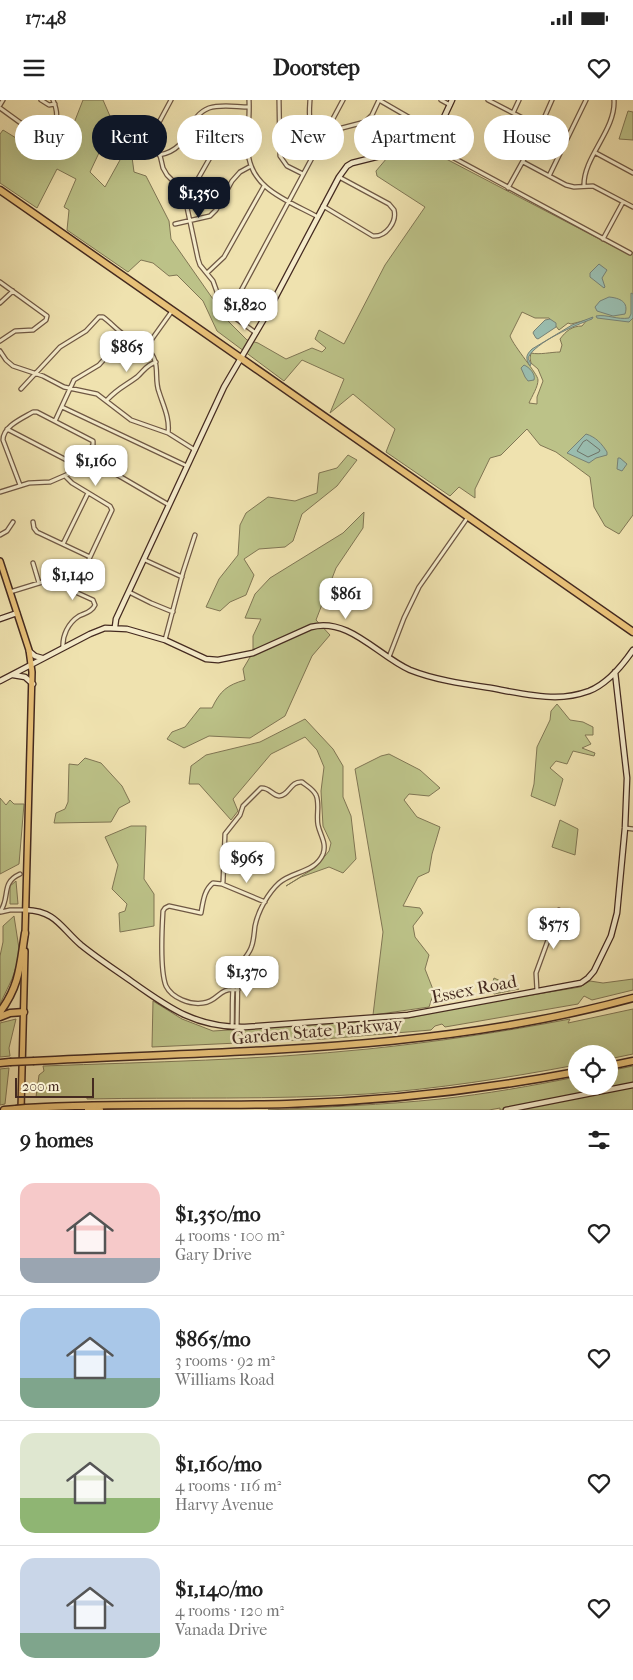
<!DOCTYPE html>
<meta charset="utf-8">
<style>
body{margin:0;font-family:"IM FELL French Canon",serif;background:#f2f2f2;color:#222;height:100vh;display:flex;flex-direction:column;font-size:19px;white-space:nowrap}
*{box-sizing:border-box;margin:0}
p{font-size:16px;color:#767676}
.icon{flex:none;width:28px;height:28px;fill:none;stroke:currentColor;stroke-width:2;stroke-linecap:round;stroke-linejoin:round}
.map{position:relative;height:1010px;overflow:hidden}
.details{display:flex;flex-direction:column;background:#fff;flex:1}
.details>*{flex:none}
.guide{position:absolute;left:15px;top:15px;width:604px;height:45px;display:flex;gap:10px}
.fabs{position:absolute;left:568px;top:945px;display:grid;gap:10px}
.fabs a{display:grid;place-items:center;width:50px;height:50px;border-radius:50%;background:#fff;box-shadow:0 5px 20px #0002;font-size:25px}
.scale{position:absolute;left:15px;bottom:12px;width:79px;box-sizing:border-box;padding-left:5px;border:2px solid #442a20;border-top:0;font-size:14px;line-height:18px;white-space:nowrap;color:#442a20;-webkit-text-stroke:4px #f5eccb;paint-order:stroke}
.price{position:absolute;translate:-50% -42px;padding:0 11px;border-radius:10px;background:#fff;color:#222;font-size:16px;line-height:32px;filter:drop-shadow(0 1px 2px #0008)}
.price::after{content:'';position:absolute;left:50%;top:30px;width:15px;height:11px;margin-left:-8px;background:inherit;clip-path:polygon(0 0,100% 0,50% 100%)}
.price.on{background:#111827;color:#fff}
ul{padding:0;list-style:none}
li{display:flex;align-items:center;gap:15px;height:125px;padding:0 20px}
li+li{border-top:1px solid #e0e0e0}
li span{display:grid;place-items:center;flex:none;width:140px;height:100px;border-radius:15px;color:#555}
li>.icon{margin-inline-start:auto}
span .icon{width:60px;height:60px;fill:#fffc;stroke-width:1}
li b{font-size:21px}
h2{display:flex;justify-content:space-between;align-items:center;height:60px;padding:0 20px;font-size:21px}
.chip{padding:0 18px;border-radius:22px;background:#fff;box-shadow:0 5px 20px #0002;font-size:18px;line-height:45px}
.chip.on{background:#111827;color:#fff}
.status{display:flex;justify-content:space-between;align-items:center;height:35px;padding:0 25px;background:#fff;direction:ltr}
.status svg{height:14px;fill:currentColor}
header{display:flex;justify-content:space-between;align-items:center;height:65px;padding:0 20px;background:#fff;font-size:22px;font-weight:800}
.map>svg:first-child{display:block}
.green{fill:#bcc288;stroke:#807654;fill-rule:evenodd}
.water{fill:#9abdaf;stroke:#788276}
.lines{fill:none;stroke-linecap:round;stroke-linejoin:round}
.shore{stroke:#6f7468;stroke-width:1}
.street-casing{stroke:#6f5844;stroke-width:5.5}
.secondary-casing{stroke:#442a20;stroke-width:7}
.primary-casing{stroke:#442a20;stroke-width:8}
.highway-casing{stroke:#442a20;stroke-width:9}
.street{stroke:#f5eccb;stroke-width:3}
.secondary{stroke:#f5eccb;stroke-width:4.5}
.primary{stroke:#e8c178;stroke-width:5}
.highway{stroke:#e8c178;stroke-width:6}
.highway-bridge-casing{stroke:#442a20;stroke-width:9;stroke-linecap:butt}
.highway-bridge{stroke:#e8c178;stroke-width:6}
.labels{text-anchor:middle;stroke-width:5;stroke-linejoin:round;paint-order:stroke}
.street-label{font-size:18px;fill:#442a20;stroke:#f5eccb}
</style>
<div class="status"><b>17:48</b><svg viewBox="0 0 49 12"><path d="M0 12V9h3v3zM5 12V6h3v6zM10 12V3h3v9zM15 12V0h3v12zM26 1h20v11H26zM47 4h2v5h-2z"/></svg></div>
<header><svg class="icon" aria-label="menu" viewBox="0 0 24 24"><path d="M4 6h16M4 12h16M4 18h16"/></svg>Doorstep<svg class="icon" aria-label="heart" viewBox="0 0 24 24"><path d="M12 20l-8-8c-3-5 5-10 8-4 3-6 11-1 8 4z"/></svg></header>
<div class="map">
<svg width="633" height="1010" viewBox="0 0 633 1010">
<rect width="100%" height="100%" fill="#efe2af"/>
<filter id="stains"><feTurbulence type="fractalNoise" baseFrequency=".004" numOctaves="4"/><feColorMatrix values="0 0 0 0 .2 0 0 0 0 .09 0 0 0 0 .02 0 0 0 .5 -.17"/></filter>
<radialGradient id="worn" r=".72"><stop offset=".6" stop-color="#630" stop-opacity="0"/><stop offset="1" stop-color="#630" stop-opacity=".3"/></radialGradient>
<!-- green -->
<path class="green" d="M 83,0 L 103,0 L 113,23 L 90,72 L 105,87 L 130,42 L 134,72 L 146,76 L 169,121 L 171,139 L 229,222 L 247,240 L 258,243 L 286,259 L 312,248 L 322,252 L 326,248 L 315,239 L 319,230 L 344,244 L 385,165 L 425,107 L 377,76 L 376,71 L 387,58 L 429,50 L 630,155 L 633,152 L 633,415 L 619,434 L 605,426 L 594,407 L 590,377 L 556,352 L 540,345 L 527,329 L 501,355 L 490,358 L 475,389 L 475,398 L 459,387 L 450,396 L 386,352 L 395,329 L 353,294 L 330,313 L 344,279 L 302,260 L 284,281 L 217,231 L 203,201 L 177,175 L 169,176 L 153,163 L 141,160 L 128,172 L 67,130 L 69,110 L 64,107 L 76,79 L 57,69 L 37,108 L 0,83 L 0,34 L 3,30 L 47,57 L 63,51 ZM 522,212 L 535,218 L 549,218 L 559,230 L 568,223 L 571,224 L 587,220 L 582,226 C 572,226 566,231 560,239 L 562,245 L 560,252 C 551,252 540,255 531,253 L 530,258 L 531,263 L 538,269 L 543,281 L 537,297 L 537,304 L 529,303 C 532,296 538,287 538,280 C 538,274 514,247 510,236 Z
M 628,11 L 633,12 L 633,40 L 619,39 Z
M 348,355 L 357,360 L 337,386 L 302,414 L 293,441 L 285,447 L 259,449 L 244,459 L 254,475 L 246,495 L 230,502 L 220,511 L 206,507 L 219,479 L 238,455 L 240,425 L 246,413 L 268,397 L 295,401 L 317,393 L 319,373 L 337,368 Z
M 364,412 L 363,428 L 336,468 L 316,520 L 330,535 L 312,556 L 285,616 L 250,638 L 209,636 L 184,648 L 167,639 L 172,632 L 185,627 L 200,608 L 212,608 C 220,591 227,585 245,580 L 243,569 L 253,552 L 253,536 L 261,519 L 245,518 L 255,494 L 270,478 L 343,433 Z
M 557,604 L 570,620 L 583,622 L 593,627 L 593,635 L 585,635 L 591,644 L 582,648 L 595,653 L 594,656 L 573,651 L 567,664 L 556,661 L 550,668 L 563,679 L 555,706 L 531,696 L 534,684 L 537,647 L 550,620 L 551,611 Z
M 305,619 L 333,649 L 343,666 L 343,697 L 351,716 L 356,759 L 343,773 L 329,767 L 301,777 L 286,786 L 316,767 L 329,751 L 331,743 L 323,726 L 321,691 L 324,667 L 317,650 L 305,637 L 271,654 L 233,699 L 238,711 L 231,720 L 199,684 L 189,684 L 191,666 L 206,655 L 260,642 Z
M 389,654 L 420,670 L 440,688 L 429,696 L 409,694 L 404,700 L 417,717 L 440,727 L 432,754 L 429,772 L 418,777 L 403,806 L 420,808 L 423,813 L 413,826 L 415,837 L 429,855 L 425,869 L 434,892 L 429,907 L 373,915 L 383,832 L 355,669 L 381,656 Z
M 85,658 L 101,663 L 122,686 L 130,702 L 119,708 L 111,722 L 54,723 L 56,713 L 65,709 L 68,702 L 69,664 L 78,665 Z
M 0,698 L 6,705 L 10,700 L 14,704 L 24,704 L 19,764 L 0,774 Z
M 560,720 L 578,729 L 575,755 L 552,747 Z
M 131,726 L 146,726 L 144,779 L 154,794 L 154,826 L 120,832 L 119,813 L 125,811 L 127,804 L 112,789 L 118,765 L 105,737 Z
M 16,781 L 18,804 L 10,804 L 10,786 Z
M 14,816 L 20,855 L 12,879 L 0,904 L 0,856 L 3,842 L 3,826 Z
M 494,878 L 518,889 L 519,889 L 494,894 L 491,888 Z
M 633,879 L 633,890 L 592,900 L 584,896 L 578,904 L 445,927 L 442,924 L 435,926 L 431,930 L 324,939 L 152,947 L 153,901 L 182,919 L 213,931 L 403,919 L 477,904 L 580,887 L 590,881 L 603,883 Z
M 633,909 L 633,954 L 609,959 L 609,954 L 576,954 L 576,965 C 507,978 437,989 367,994 C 273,1000 180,997 87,999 L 87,997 L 36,997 L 39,975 L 44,971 L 43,966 C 151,962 260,960 368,949 C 435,942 503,932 570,919 L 568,923 Z
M 16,919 L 9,948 L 10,956 L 0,957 L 0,923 Z
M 633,966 L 633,1010 L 500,1010 L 500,1008 L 489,1010 L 268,1010 C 325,1007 383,1005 440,999 C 486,994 531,986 576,977 L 576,986 L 609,986 L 609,971 Z
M 9,968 L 5,1004 L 0,1005 L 0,969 Z"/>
<!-- water -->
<path class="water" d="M 599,164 L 607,170 L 602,178 L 605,187 L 604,188 L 590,177 L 590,173 Z
M 631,193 L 633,194 L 633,218 L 629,222 L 597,218 L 596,216 C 607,214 617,220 629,218 L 631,214 Z
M 609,197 C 620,198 629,202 625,214 L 613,216 L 597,211 L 595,207 L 600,201 Z
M 593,217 L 592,219 C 576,225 535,242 528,258 L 531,264 L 530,266 C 525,258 526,255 532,249 L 572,225 Z
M 550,219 L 556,223 L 556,227 L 538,239 L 536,238 L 533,233 L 534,231 L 545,220 Z
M 524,265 C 529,267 536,274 534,280 L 528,281 L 525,277 L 521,268 Z
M 586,334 C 596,337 602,344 607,352 L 607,355 L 596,358 L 589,363 L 567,353 Z
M 618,358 L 620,358 L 627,364 L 622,371 L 617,369 Z"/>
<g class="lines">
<!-- shore -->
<path class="shore" d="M 587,340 L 600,350 L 599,352 L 588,357 L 577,351 L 583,342 Z"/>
<!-- street casing -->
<g class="street-casing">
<path id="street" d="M 41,0 L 49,5 L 55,4
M 171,0 L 156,28 L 156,38 L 163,68 L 167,75 L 180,88 L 185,98 L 198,159 L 200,165 L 213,181 L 222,206 L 231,215 L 256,233
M 249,0 C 250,17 247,34 248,51 C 250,89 289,101 318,117
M 279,0 L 280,56 L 287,66 L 303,74
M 310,0 C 309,15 307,30 323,37
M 379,0 L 436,33
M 441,0 L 450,5
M 488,0 L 540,27
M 0,5 L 3,0
M 0,8 L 51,45 L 58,47
M 513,13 L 519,0
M 329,25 L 338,29 L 365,22 L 372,15 L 379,0
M 45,40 C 55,24 61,19 53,0
M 428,44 L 630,153
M 596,53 L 633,73
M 159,55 C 193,49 185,17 209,8 C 221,4 236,7 249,7
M 523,62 L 566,85 L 574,87 L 593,86 L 633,107
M 549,76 L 586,0
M 584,86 C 583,57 616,30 614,0
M 508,88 L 534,41 L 552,0
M 183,93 L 195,84 L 219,42 L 228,38 L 249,37
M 323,106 L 373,136 C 386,137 397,122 394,110 L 389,104 L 339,77
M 175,124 L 210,116 L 216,110 L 232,81 L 240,72 L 251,66
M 603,139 L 623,102
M 207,173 L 224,157 L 264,86
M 0,182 L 47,216 L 46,220 L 33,230 L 15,231 L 0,241
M 0,203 L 13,191
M 227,211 L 236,200 L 343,0
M 148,249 L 152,239 L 172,211
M 0,251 L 6,260 L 13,266 L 43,276 L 64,287 L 97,294 L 131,320 L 168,333 L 195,350
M 21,289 L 60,247 L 86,231 L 99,217 L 103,217 C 110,222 116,229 123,234 C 135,243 150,245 155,261 C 158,270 155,282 159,292 C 163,305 170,318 168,333
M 107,300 C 118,288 125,286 137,277 C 144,271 146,265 156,262
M 62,307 L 187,366
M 55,321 L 74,280 L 99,265 L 125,236
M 7,329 L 78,366
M 85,356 L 169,405
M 65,376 L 72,383 L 110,406 L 112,410 L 83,472
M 0,392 L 29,383 L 50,382 L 73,372 L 93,345 L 93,341 L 37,312 L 33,312 C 23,318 3,326 3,340 L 20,385
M 33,422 L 34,428 L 37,432 L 90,457
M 0,435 L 7,431 L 13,422
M 63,444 L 88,393
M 145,460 L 182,477
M 33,463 L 39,483
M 10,492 L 49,480 L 93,500 L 95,505 C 92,512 85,513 79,516 C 68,523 62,536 63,548
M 129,492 L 151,503 L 173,512
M 165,540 L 183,472 L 195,435
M 389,557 L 404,518 L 419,487 L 468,417
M 625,728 L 633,729
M 222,784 L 265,802
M 0,812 C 11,797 0,783 20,774
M 1,812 L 10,810 L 26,810
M 537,891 L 536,873 L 559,810
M 232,927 C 233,912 231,889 235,874 C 238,864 247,858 251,848 C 254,841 254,833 255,826 C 258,811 268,793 279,783 C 292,771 315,773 323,754 C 327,743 320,735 318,725 C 316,715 320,704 316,695 C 313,689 307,686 302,682 C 290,681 289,696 279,696 C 272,695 269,687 261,688 L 243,706 L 240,715 L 225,734 L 223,782 L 222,784 L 213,783 C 204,790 203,802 201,813 L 169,806 L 165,808 L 163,811 C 162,828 160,871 166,886 C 172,898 190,905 203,903 C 220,901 217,887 238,890
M 237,927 L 238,868"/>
</g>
<!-- secondary casing -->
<g class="secondary-casing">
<path id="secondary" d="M 0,519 L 17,513
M 115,527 L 116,519 L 224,287 L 265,217 L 339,77 L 347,66 L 352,63 L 428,44 L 438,30 L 452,0
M 29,551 L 35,556 L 42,558
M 13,575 L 25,577 L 33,584
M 0,581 L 90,534 L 105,528 L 127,529 L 165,540 L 206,559 L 218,560 L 253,553 L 311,527 C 349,517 378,556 410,570 C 435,580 464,584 491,588 C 512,592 533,597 555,597 C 566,597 578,595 589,591 C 607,584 622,566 633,550
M 26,810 C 56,811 61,828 81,845 C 97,858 114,869 131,881 C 169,908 196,928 245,927 L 408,915 L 581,883 L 588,878 L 594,871 L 611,836 L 617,813 L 625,728 L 627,678 L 615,572
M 506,1010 L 633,985"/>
</g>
<!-- primary casing -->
<g class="primary-casing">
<path id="primary" d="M 0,461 L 29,550 L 32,572 L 25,835
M 21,1010 L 25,851"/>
</g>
<!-- highway casing -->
<g class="highway-casing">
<path id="highway" d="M 0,90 L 633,532
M 0,912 C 20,885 20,865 25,833
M 0,917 L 10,913 L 24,912
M 34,961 C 235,950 438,952 633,898
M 0,963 L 10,962
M 609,966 L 633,961
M 26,1008 C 113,1003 200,1006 287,1004 C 384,1001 481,990 576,972
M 88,1009 L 100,1010
M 4,1010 L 16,1009"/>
</g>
<!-- street -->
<use href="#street" class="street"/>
<!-- secondary -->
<use href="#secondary" class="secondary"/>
<!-- primary -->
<use href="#primary" class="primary"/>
<!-- highway -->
<use href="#highway" class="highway"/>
<!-- highway-bridge casing -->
<g class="highway-bridge-casing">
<path id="highway-bridge" d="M 10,962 L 34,961
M 16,1009 L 26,1008"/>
</g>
<!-- highway-bridge -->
<use href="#highway-bridge" class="highway-bridge"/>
</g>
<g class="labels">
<!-- street labels -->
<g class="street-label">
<text transform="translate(474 889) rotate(-11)" y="6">Essex Road</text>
<text transform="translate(317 931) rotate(-5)" y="6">Garden State Parkway</text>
</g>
</g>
<rect width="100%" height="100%" filter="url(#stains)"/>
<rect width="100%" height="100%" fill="url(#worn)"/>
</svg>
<div class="fabs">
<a><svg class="icon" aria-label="locate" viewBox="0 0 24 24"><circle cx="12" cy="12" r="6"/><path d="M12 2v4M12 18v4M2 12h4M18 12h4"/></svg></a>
</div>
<div class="scale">200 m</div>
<b class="price on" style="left:199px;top:119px">$1,350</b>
<b class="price" style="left:245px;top:231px">$1,820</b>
<b class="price" style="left:127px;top:273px">$865</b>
<b class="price" style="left:96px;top:387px">$1,160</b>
<b class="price" style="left:73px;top:501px">$1,140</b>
<b class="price" style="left:346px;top:520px">$861</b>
<b class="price" style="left:247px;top:784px">$965</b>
<b class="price" style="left:554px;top:850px">$575</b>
<b class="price" style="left:247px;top:898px">$1,370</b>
<div class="guide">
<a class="chip">Buy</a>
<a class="chip on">Rent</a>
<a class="chip">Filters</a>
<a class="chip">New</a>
<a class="chip">Apartment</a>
<a class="chip">House</a>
</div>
</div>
<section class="details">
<h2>9 homes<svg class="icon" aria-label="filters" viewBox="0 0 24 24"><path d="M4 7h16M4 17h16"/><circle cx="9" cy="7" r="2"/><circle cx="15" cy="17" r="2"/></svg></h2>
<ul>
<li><span style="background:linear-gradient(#f6c9c9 75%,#9aa5b1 0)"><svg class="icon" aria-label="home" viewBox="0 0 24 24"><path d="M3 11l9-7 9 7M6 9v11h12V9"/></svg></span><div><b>$1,350/mo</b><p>4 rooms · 100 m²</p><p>Gary Drive</p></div><svg class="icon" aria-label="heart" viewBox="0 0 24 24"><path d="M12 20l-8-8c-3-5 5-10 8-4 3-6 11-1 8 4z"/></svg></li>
<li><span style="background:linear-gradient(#a9c7e8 70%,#7fa58c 0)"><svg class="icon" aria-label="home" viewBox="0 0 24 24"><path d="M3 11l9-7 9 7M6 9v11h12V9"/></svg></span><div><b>$865/mo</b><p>3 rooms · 92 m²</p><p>Williams Road</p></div><svg class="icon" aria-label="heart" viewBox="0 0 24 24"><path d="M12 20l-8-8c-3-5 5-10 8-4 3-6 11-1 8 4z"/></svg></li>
<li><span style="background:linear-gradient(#dfe7d0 65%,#8fb573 0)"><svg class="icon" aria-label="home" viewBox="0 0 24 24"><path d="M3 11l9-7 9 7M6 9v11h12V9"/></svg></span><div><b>$1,160/mo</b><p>4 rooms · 116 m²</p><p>Harvy Avenue</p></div><svg class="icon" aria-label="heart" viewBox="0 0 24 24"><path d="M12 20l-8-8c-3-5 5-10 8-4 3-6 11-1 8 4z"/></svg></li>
<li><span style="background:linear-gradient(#c9d6e8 75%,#7fa58c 0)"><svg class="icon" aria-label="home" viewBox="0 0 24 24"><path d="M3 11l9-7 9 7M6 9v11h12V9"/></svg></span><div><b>$1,140/mo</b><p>4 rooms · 120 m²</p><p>Vanada Drive</p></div><svg class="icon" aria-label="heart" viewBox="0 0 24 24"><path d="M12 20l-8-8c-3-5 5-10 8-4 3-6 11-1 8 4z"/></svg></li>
</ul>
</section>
